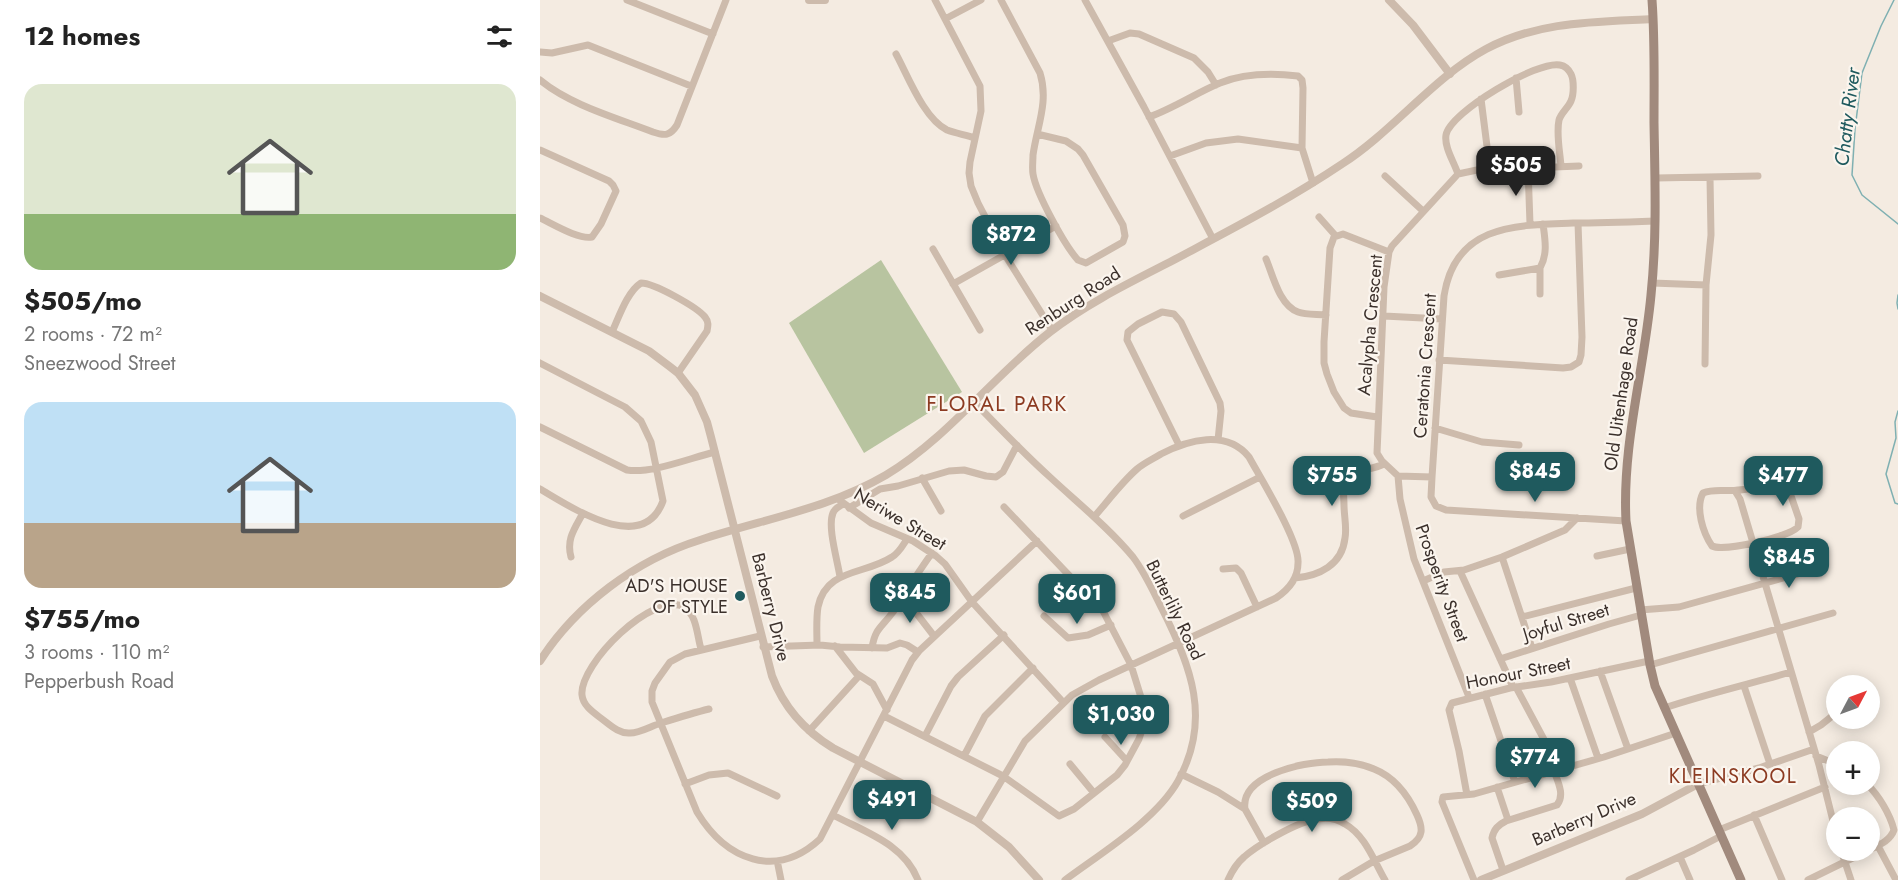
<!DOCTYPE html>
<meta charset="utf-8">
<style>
body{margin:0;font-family:Jost,sans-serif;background:#f2f2f2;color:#222;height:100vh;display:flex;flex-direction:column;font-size:22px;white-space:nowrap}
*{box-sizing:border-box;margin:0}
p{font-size:20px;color:#767676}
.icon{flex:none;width:33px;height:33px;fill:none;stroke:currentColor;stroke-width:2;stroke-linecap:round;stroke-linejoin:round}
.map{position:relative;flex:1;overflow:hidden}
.drawer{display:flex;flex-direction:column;background:#fff;width:540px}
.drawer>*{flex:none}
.needle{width:39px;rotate:49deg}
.buttons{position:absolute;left:1286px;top:675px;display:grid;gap:12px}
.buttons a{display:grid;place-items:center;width:54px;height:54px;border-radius:50%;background:#fff;box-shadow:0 3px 15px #0003;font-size:30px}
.price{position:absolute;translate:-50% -51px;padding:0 14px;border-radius:12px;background:#1f5a5e;color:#fff;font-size:20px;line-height:39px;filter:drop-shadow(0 2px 3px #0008)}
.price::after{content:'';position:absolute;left:50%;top:36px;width:18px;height:14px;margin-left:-9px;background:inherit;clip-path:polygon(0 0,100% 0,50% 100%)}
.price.active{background:#222;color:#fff}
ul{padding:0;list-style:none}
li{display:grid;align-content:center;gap:12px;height:318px;padding:0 24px}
li span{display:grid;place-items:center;height:186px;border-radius:18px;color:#555}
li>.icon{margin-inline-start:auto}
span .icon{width:108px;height:108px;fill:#fffc;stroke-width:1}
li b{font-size:26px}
h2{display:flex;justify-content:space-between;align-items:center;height:72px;padding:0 24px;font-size:26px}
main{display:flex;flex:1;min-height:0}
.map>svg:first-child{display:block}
.green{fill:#b8c4a0}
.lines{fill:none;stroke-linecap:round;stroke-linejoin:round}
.stream{stroke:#7fb0b2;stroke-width:1.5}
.minor{stroke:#cdbbac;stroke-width:7}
.tertiary{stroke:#cdbbac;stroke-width:8}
.secondary{stroke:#a18a7d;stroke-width:9}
.poi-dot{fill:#1f5a5e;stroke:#fbf5ee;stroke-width:2}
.labels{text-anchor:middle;stroke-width:4.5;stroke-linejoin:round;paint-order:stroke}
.street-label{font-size:18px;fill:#3b302b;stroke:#fbf5ee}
.poi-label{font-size:18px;fill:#3b302b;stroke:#fbf5ee;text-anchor:end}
.water-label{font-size:20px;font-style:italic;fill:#1f5a5e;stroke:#fbf5ee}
.neighbourhood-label{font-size:20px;letter-spacing:1.5px;fill:#8c3b22;stroke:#fbf5ee}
.quarter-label{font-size:21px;letter-spacing:1.5px;fill:#8c3b22;stroke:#fbf5ee}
</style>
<main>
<section class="drawer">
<h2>12 homes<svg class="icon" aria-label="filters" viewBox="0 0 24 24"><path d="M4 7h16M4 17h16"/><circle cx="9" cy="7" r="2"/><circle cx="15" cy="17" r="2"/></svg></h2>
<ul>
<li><span style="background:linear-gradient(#dfe7d0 70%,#8fb573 0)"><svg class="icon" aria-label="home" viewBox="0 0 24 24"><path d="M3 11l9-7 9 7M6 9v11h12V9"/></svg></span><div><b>$505/mo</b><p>2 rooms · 72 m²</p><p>Sneezwood Street</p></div></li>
<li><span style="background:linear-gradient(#bfe0f5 65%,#b9a48a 0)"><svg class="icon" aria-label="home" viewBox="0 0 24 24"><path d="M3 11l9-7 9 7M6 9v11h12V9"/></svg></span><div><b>$755/mo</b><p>3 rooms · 110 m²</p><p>Pepperbush Road</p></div></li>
</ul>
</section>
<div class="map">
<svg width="1358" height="880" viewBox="0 0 1358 880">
<rect width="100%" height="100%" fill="#f4ebe1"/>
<!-- green -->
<path class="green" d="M 341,260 L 422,392 L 324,453 L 249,323 Z"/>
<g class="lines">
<!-- stream -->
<path class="stream" d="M 1354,0 L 1341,26 L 1322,73 L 1315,129 L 1312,175 L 1322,195 L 1358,224
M 1358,295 L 1357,303 L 1358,309
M 1358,411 L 1355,422 L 1356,438 L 1346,474 L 1355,503 L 1358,504"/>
<!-- minor -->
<path class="minor" d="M 87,0 L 173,34
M 395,0 L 440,86 L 441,111 L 430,162 L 429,173 L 431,186 L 438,203 L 465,255 L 512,330
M 461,0 L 500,73 C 509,102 497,126 493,155 C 493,161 492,168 493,174 C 496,193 525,246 538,260 L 546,263 L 583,242 L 585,236 L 583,225 L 543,155 L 538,149 L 526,141 L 497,134
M 545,0 L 604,107 L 673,239
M 405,19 L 441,0
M 568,41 L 590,33 L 599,34 L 654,58 L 668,72 L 676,85
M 0,52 L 12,53 L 48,45 L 151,86
M 356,54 C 368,76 384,119 407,130 C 415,133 426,135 435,138
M 976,78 L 979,112
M 0,80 C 30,105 77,118 113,132 C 125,136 130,136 137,125 L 186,0
M 941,99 L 950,170
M 609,117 C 634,108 656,93 680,83 C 705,73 732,73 758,76 L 762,80 L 763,88 L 762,148 L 773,183
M 0,150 L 69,181 L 73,185 L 76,191 L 61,224 L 52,237 C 39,240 13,224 0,218
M 630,156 L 666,143 L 698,139 L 762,148
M 988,168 L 990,224
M 918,174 C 914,162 904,147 906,135 C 910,112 998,60 1020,65 C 1025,66 1029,70 1031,74 C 1034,80 1034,94 1031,101 C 1028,108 1021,113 1019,120 C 1016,134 1020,152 1021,166
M 845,176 L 883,211
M 1116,178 L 1218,176
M 779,217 L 795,235
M 393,249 L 440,330
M 726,259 C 733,275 739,305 758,312 C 766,315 777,314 786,315
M 1000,268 L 1000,294
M 959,275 L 1000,268 C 1008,254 1005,239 1003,224
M 1112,283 L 1166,285
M 413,284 L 516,226
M 844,316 L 902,319
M 72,332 C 79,317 87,292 101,283 C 114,283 157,307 165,317 C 169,322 168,326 167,331 L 138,373
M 899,360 L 1023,368 L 1031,367 L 1039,362 L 1041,355 L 1042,337 L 1038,223
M 0,363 L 85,407 L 101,421 L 111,442 L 123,501 C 103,556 31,507 0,489
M 1165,364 L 1166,285 L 1171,235 L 1170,178
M 433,401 C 459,427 484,454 511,478 C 539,504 569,528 593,557 C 605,573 613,591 622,609 C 651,666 672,720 638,781 C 616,820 561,853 525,880
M 837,417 L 811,413 L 804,408 L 794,392 L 787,374 L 784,363 L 784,342 L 790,248 L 794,237 L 803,234 L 849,252
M 0,427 L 87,470 C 111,474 150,458 175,452
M 895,428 L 942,442 L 979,445
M 639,445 L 587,340 L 588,332 L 598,324 L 622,312 L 634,314 L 641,322 L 680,403 L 681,411 L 678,440
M 858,476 L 860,499 L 874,559 L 929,697
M 892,477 L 858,476 L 842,461 L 837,453 L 844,287 L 849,252 L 852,246 L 918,174 L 937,170 L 1039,166
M 382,478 L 401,511
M 1218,487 L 1239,487 L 1250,493 L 1259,519 L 1258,527 C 1249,537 1184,552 1172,546 C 1163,533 1155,508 1163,493 C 1175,488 1187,492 1198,490 C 1205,490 1212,488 1218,487 Z
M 1195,491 L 1200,499 L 1279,765 L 1296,833
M 298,499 L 331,523 L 373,541 L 396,556 L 405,564 L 432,602 L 523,702
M 309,508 L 340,489 L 358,486 L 409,471 L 424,470 L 446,476 L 456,477 L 463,472 L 477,445
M 643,516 L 720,477
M 1086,521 L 906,510 L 896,506 L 891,497 L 892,477 L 904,296 C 915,225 974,225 1033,223 C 1060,223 1088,222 1115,221
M 1057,556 L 1090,549
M 31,557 C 26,539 35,528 43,513
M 962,557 L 992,648
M 683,569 L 696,568 L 701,573 L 717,607
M 920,571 L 973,687
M 300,577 C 298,562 287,527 293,513 C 295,508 299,506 304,504
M 755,578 C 779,576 802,565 805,538 C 807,528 804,516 804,505 C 804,496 802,486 806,478 C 817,469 832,470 844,464
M 883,581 L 904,572 L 924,570 L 962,557 L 1025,530 L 1037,518
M 360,600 L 377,614 L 394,636
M 1100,610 L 1139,607 L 1268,571
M 504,616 L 528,638 L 548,635 L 571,625
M 982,617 L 1096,588
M 220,636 L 145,654 L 130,662 L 115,683 L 112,691 L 112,702 L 157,812 C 186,860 236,880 280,839 L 372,660 L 379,651 L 497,541
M 277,645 C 277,633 276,619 278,607 C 286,568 325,575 352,557 C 359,553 363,545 367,539
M 295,646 L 316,673 L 333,684 L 347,710
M 223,647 L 280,645 L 300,647 L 347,648 L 360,643 L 367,645 L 378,652
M 332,648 C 335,628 342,627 353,612 C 366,592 378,572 392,553
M 161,649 C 157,636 157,615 144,607 C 114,590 39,664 42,695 C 43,706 54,713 62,719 C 70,725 79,734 90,733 C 100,733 111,726 121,723 C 137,718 153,713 169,709
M 960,659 L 1069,624 L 1101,615
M 1110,665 L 1293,613
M 1060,671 L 1088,749
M 1030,678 L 1058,758
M 1302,685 L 1302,686
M 1204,686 L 1230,764
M 976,687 L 1008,747 L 1018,770
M 945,694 L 975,782
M 1124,708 C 1166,694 1209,684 1251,672
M 344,716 L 463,776 L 519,816 L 534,809 L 577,775 L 585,765 L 599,739 L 604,724 L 604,707 L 591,665 L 563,611 L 464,507
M 269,731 L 319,676
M 1269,732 L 1281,725 L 1296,713
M 385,736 L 411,686 L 418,677 L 464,635
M 565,737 L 587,761
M 424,756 L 445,716 L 493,668
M 1276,756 L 1296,764
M 530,764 L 554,793
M 641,774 L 678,792 L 705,809
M 145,784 L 169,775 L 188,773 L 237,796
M 1158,784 L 1219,768 L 1274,749
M 1327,784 C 1339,796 1350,814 1354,830 C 1350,841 1339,845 1329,850
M 957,787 L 968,820
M 927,795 L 919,751 L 909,710 L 912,703 L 970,688 L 1011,682 L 1109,661
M 293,815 C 325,832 364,844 378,880
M 1214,815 L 1242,880
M 437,822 L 485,741 L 532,695 L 559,680 L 736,598 C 748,590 758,579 758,563 C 760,542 721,479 709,457 C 686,429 648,440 621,454 C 613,459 604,463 597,469 C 581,483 568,501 554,517
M 1179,830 L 1285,787
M 724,843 L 705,809 C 700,775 764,762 788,762 C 803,761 820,763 834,769 C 854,777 868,795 877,815 C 883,828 884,837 870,846 L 834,861 L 802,880
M 1338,846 L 1356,880
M 1301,850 L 1311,880
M 1140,857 L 1150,880
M 238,865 L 241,880
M 963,870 L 952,838 C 954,829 958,825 966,821 L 1017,805 C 1025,795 1018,782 1014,771
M 688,880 C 692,871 697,863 704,857 C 717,845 756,823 773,820 C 784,817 796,818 805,824 C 825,835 834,861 845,880
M 934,880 L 902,802 L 903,797 L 934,794 L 1064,757 L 1136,733
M 1089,880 L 1154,850 L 1181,836
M 1268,880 L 1329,850"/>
<!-- tertiary -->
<path class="tertiary" d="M 269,0 L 285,0
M 849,0 L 873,25 L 910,74
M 0,296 L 109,351 L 129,366 L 138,373 L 155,395 L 167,422 L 171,437 L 232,676 C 244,708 265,731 293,748 L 437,822 L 469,847 L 499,880
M 0,661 C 36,605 96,560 160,540 C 223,519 288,509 346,475 C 408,438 453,376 510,332 C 546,304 589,283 630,262 C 688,231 747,201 802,164 C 852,132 894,77 946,49 C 998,21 1056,22 1113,19
M 941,880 L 1102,814 L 1158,784"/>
<!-- secondary -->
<path class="secondary" d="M 1112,0 C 1115,41 1114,82 1114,123 C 1115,181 1117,237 1111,295 C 1104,371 1082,444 1086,521 L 1110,665 L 1115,686 L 1201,880"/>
</g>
<!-- markers -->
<circle class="poi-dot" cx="200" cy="596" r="6"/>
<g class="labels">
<!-- street labels -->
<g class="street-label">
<text transform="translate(533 301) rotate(-33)" y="6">Renburg Road</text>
<text transform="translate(830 325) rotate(-85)" y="6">Acalypha Crescent</text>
<text transform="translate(885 366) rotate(-86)" y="6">Ceratonia Crescent</text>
<text transform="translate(1081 394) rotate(-82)" y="6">Old Uitenhage Road</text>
<text transform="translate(360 519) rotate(31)" y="6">Neriwe Street</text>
<text transform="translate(902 583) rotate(70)" y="6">Prosperity Street</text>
<text transform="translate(231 607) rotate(76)" y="6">Barberry Drive</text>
<text transform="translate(635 610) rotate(64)" y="6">Butterlily Road</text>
<text transform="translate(1026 622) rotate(-17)" y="6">Joyful Street</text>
<text transform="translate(978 673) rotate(-11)" y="6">Honour Street</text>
<text transform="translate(1044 819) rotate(-23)" y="6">Barberry Drive</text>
</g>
<!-- poi labels -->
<g class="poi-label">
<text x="188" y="592">AD'S HOUSE<tspan x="188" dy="21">OF STYLE</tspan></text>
</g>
<!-- water labels -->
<g class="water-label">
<text transform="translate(1307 117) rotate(-83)" y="7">Chatty River</text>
</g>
<!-- neighbourhood labels -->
<g class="neighbourhood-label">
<text x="1193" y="783">KLEINSKOOL</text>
</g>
<!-- quarter labels -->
<g class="quarter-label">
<text x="457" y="411">FLORAL PARK</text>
</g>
</g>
</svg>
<div class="buttons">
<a><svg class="needle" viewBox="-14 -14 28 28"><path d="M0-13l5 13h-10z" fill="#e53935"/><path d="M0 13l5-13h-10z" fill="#767676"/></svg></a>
<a>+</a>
<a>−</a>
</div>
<b class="price active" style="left:976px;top:197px">$505</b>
<b class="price" style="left:471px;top:266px">$872</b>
<b class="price" style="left:995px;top:503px">$845</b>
<b class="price" style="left:792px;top:507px">$755</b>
<b class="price" style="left:1243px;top:507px">$477</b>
<b class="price" style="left:1249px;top:589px">$845</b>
<b class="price" style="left:370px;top:624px">$845</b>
<b class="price" style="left:537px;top:625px">$601</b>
<b class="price" style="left:581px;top:746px">$1,030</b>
<b class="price" style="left:995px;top:789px">$774</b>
<b class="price" style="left:352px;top:831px">$491</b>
<b class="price" style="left:772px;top:833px">$509</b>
</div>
</main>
